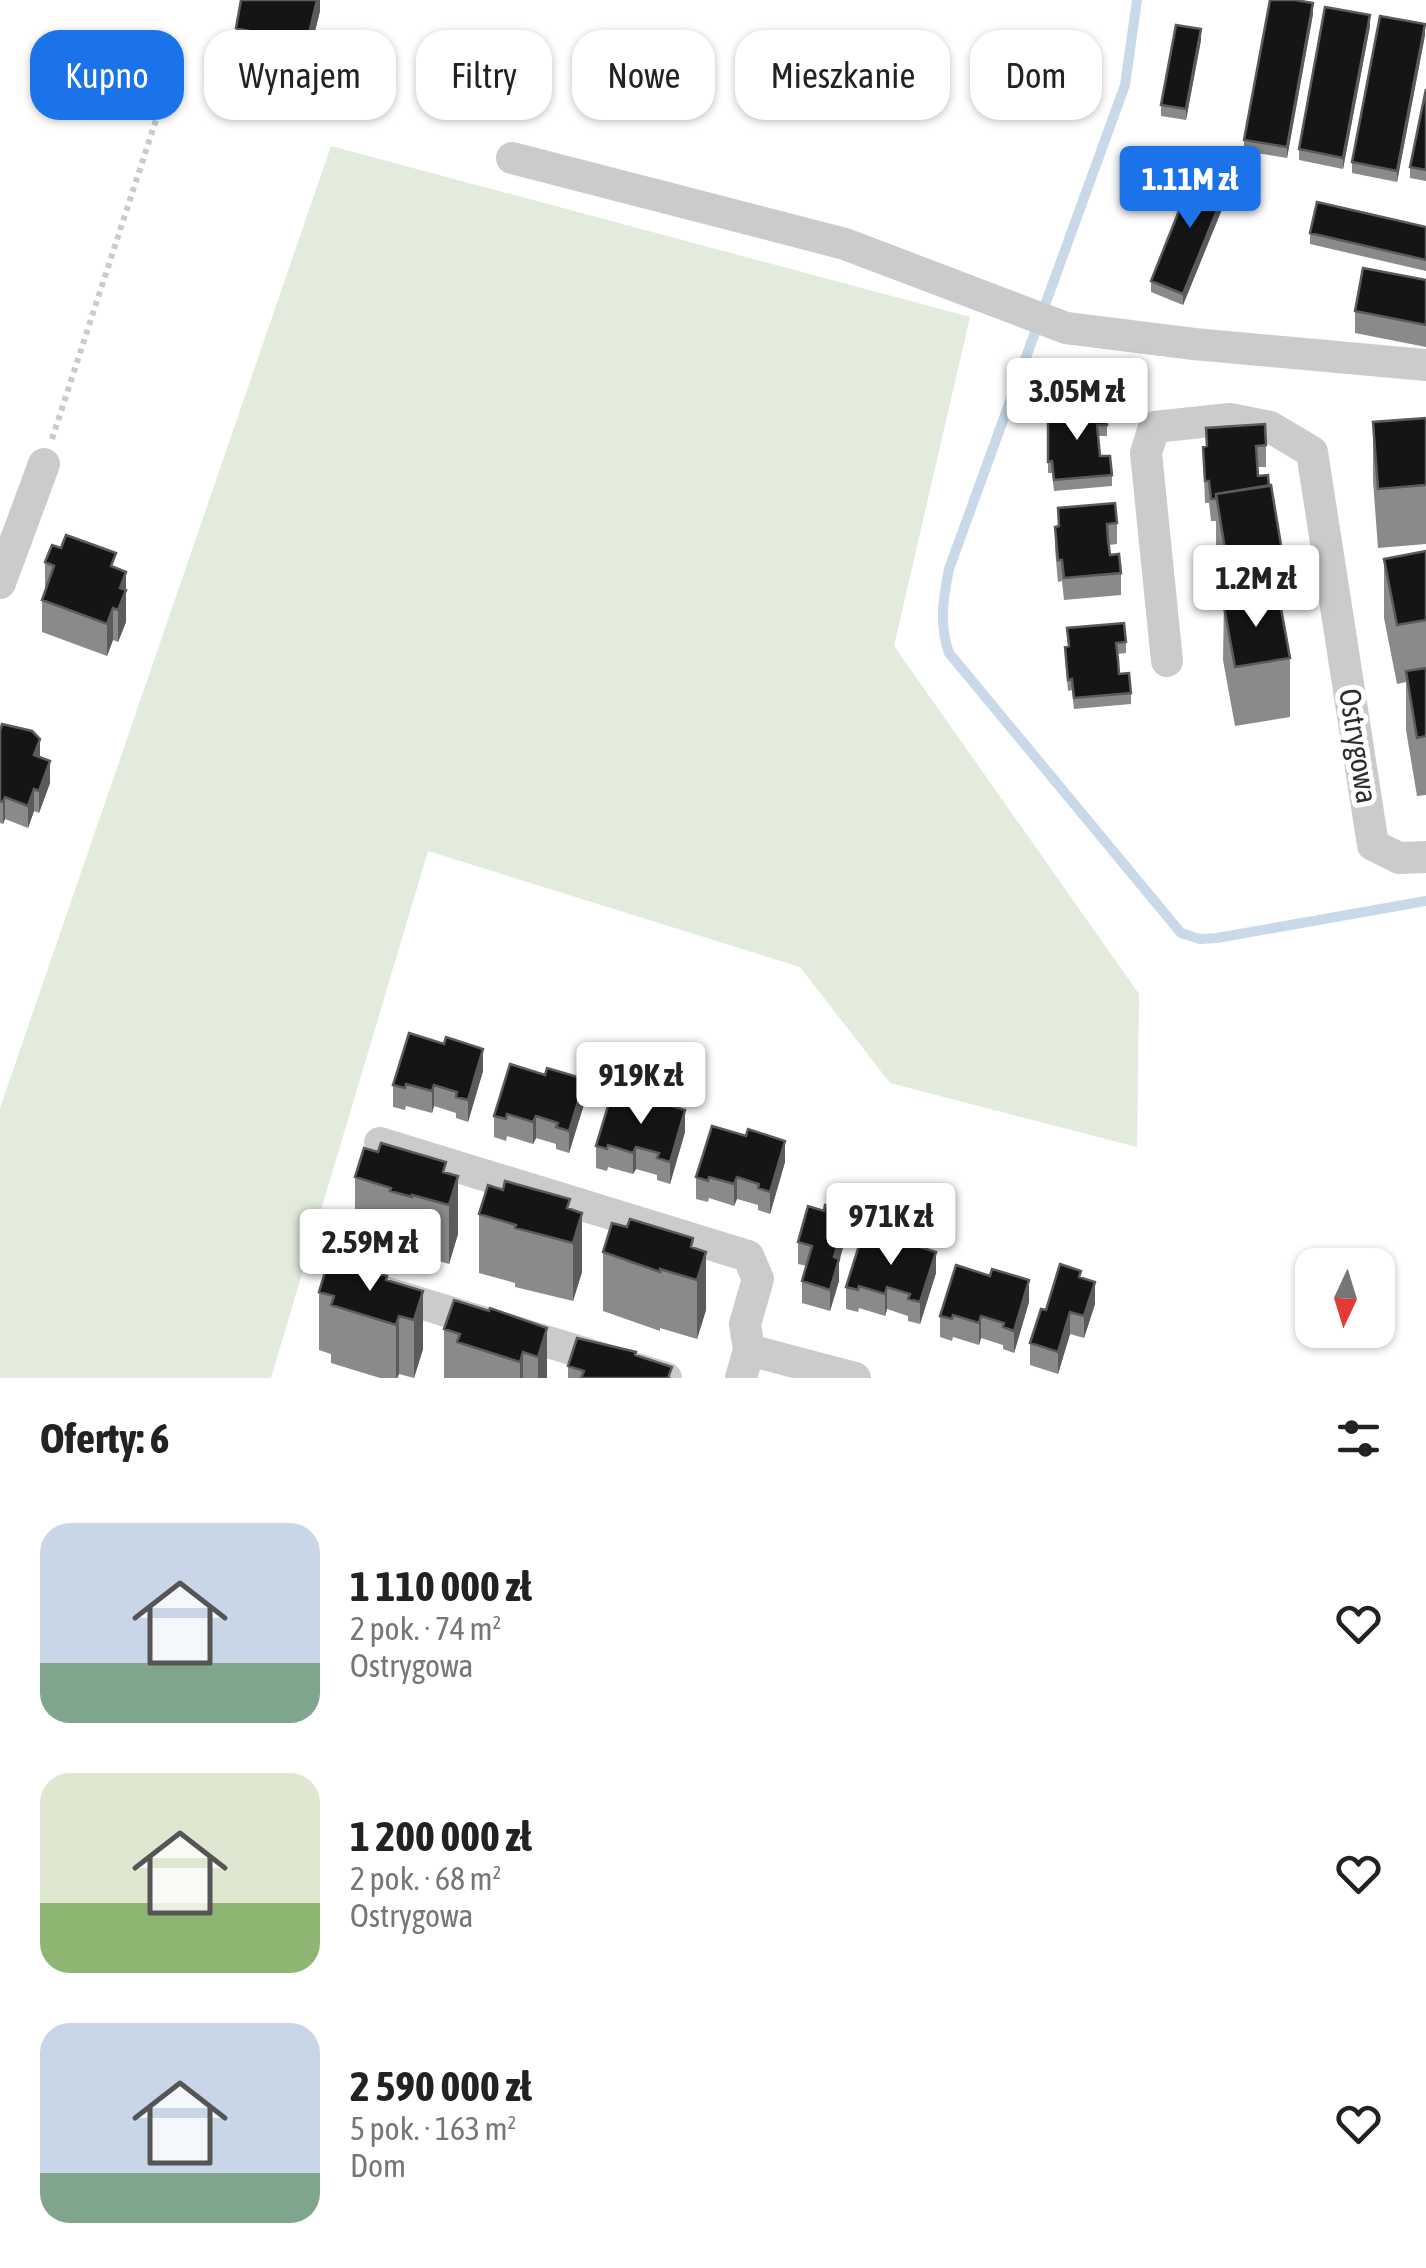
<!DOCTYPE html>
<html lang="pl">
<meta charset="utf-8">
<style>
body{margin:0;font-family:"Asap Condensed",sans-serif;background:#f6f6f6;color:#222;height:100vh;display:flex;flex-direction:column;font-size:38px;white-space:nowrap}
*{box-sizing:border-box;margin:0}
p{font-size:32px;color:#767676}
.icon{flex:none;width:55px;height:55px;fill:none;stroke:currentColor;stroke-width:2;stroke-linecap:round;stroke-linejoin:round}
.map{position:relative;height:1378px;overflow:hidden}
.drawer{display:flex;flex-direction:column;background:#fff;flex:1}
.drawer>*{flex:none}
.hud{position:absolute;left:30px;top:30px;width:1368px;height:90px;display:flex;gap:20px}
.needle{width:65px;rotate:184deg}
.tools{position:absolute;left:1295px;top:1248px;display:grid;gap:20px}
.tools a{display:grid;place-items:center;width:100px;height:100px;border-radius:20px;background:#fff;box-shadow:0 2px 8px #0004;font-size:50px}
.price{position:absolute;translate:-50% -85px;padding:0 22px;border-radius:10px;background:#fff;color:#222;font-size:32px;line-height:65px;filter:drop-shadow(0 2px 5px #0008)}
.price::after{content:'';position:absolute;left:50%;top:60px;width:30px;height:22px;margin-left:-15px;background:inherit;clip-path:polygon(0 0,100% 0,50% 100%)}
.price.selected{background:#1a73e8;color:#fff}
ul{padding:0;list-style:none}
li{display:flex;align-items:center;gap:30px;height:250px;padding:0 40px}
li span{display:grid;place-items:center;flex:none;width:280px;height:200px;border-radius:30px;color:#555}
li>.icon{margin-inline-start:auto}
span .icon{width:120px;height:120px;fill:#fffc;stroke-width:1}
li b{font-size:42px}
h2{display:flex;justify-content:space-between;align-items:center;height:120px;padding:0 40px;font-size:42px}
.tag{padding:0 35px;border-radius:30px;background:#fff;box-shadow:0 2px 8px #0004;font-size:35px;line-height:90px}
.tag.selected{background:#1a73e8;color:#fff}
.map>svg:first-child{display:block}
.green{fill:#e2ebdc}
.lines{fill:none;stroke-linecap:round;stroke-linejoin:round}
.stream{stroke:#c9d9ea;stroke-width:10}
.path{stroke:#cbcbcb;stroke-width:6;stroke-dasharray:5 5;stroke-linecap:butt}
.minor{stroke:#cbcbcb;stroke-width:32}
.wall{fill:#8a8a8a}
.shaded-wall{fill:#5b5b5b}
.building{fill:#151515;stroke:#5b5b5b;stroke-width:2.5}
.labels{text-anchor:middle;stroke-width:10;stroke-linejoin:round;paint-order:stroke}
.street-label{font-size:30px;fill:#2e2e2e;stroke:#fff}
</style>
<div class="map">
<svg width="1426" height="1378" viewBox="0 0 1426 1378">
<rect width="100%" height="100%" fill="#fff"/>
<!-- green -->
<path class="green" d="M 331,146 L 970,317 L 894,646 L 1139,994 L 1137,1147 L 890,1083 L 800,967 L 428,851 L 271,1378 L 0,1378 L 0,1108 Z"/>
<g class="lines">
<!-- stream -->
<path class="stream" d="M 1137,0 L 1125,85 L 949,569 C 943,599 939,624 949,653 L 1181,933 L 1200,939 L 1217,938 L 1426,901"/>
<!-- path -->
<path class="path" d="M 52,439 L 167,86"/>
<!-- minor -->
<path class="minor" d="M 512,158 L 845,244 L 1066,328 L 1194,344 L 1426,365
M 0,583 L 44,464
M 1167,661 L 1146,453 L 1154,427 L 1230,419 L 1270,427 L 1312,452 L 1373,845 L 1399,858 L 1426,857
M 380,1143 L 748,1256 L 758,1279 L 745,1324 L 749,1350 L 741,1378
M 384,1292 L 666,1378
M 749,1350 L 855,1378"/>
</g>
<!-- wall -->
<path class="wall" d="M 320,0 L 320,11 L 300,92 L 266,84 L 267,57 L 236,49 L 236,28 Z
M 1313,14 L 1287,158 L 1244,151 L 1244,140 Z
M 1370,26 L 1343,169 L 1299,160 L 1299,149 Z
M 1425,35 L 1397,182 L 1352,173 L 1352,162 Z
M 1201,40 L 1186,120 L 1161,116 L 1161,105 Z
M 1426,89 L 1426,181 L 1410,178 L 1410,167 Z
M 1229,192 L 1183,305 L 1151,292 L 1151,281 Z
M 1426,227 L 1426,271 L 1310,244 L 1310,233 Z
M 1426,280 L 1426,347 L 1355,333 L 1355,311 Z
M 1048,410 L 1107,425 L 1107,436 L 1098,436 L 1100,456 L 1112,475 L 1112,486 L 1054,491 L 1052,473 L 1048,473 Z
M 1426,418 L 1426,544 L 1378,548 L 1373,481 L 1373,422 Z
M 1206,428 L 1266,445 L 1266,467 L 1258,467 L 1258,476 L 1269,486 L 1282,551 L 1282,610 L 1290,658 L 1290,717 L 1235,726 L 1223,660 L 1224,601 L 1216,553 L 1216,521 L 1211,521 L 1209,503 L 1205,503 L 1203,447 L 1206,446 Z
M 1058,508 L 1117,523 L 1117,544 L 1109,545 L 1110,555 L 1121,573 L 1121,595 L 1064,600 L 1062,581 L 1058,582 L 1055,549 L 1055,527 L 1058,527 Z
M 1426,551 L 1426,795 L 1417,796 L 1406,730 L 1406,682 L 1397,684 L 1384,618 L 1384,559 Z
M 45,562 L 116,568 L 126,572 L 126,622 L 118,642 L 113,640 L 107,656 L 42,632 L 42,600 L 45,590 Z
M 1067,628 L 1126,642 L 1126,653 L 1117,654 L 1119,674 L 1131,693 L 1131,704 L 1074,709 L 1072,690 L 1068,691 L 1065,658 L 1065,647 L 1068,646 Z
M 0,731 L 40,757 L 50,783 L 39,813 L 34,811 L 28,828 L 5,819 L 3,824 L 0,823 Z
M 483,1071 L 468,1122 L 456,1118 L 456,1113 L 434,1106 L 432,1113 L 406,1106 L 405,1110 L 393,1107 L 393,1085 Z
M 585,1101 L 569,1153 L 556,1149 L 556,1144 L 536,1138 L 533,1144 L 507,1136 L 506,1141 L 494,1137 L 494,1116 Z
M 685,1132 L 670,1184 L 657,1180 L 657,1175 L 636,1169 L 633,1174 L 608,1167 L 607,1171 L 596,1168 L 596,1146 Z
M 785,1162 L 770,1214 L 758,1210 L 758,1205 L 737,1199 L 734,1206 L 709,1198 L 708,1202 L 696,1199 L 696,1177 Z
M 446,1172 L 458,1234 L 449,1264 L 412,1253 L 412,1256 L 390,1249 L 390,1246 L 355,1235 L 355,1177 Z
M 570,1209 L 582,1272 L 573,1301 L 515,1287 L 515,1283 L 479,1273 L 479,1214 Z
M 847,1233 L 839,1262 L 839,1281 L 830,1311 L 802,1303 L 802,1281 L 807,1266 L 798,1264 L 798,1242 Z
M 693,1248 L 706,1310 L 697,1339 L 660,1328 L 660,1331 L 603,1311 L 603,1252 Z
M 936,1273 L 920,1324 L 908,1321 L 908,1316 L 887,1309 L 885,1316 L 859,1308 L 858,1312 L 846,1309 L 846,1287 Z
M 1081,1278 L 1095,1304 L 1084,1338 L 1070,1334 L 1058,1374 L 1030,1365 L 1030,1343 L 1046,1310 Z
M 387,1280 L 423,1291 L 423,1349 L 414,1378 L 399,1374 L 398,1378 L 380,1378 L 331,1363 L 331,1354 L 319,1350 L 319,1292 Z
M 1029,1302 L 1014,1353 L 1003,1349 L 1003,1345 L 981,1338 L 979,1345 L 953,1337 L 952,1341 L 940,1337 L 940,1316 Z
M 547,1328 L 547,1378 L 444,1378 L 444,1329 Z
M 636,1356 L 672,1378 L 568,1378 L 568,1366 Z"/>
<!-- shaded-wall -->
<path class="shaded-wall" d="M 317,0 L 320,0 L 320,11 L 300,92 L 300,71 Z
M 1313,3 L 1313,14 L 1287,158 L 1287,147 Z
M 1370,15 L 1370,26 L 1343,169 L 1343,158 Z
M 1425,24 L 1425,35 L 1397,182 L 1397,171 Z
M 1201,29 L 1201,40 L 1186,120 L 1186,109 Z
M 1229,181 L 1229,192 L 1183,305 L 1183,294 Z
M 126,572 L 126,622 L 118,642 L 118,610 L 120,588 Z
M 113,608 L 113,640 L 107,656 L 107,624 Z
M 40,739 L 40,760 L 34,755 Z
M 50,761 L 50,783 L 39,813 L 39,791 Z
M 34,789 L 34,811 L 28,828 L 28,806 Z
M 5,797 L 5,819 L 3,824 L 3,802 Z
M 483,1049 L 483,1071 L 468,1122 L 468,1100 Z
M 585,1079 L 585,1101 L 569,1153 L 569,1131 Z
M 434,1085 L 434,1106 L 432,1113 L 432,1091 Z
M 685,1110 L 685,1132 L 670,1184 L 670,1162 Z
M 536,1116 L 536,1138 L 533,1144 L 533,1122 Z
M 785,1141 L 785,1162 L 770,1214 L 770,1192 Z
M 636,1147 L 636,1169 L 633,1174 L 633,1153 Z
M 458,1176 L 458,1234 L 449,1264 L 449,1205 Z
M 737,1177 L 737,1199 L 734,1206 L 734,1184 Z
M 847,1211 L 847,1233 L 839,1262 L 839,1281 L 830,1311 L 830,1290 L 834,1257 Z
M 582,1213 L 582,1272 L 573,1301 L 573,1243 Z
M 706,1252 L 706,1310 L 697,1339 L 697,1280 Z
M 936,1252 L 936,1273 L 920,1324 L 920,1302 Z
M 1029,1280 L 1029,1302 L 1014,1353 L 1014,1331 Z
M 1095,1282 L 1095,1304 L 1084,1338 L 1084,1316 Z
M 887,1287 L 887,1309 L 885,1316 L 885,1294 Z
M 423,1291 L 423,1349 L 414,1378 L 414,1320 Z
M 1070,1312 L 1070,1334 L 1058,1374 L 1058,1352 Z
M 399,1316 L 399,1374 L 396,1378 L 396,1325 Z
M 981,1316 L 981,1338 L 979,1345 L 979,1323 Z
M 547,1328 L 547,1378 L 538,1378 L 538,1357 Z
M 523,1352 L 523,1378 L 520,1378 L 520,1362 Z"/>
<!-- building -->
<path class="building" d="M 241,0 L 317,0 L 300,71 L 266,62 L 272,36 L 236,28 Z
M 1270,0 L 1295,0 L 1313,3 L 1287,147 L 1244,140 Z
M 1325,7 L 1370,15 L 1343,158 L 1299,149 Z
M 1380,16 L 1425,24 L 1397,171 L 1352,162 Z
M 1176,25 L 1201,29 L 1186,109 L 1161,105 Z
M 1426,89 L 1426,170 L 1410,167 Z
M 1196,168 L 1229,181 L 1183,294 L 1151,281 Z
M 1317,202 L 1426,227 L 1426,260 L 1310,233 Z
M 1363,268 L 1426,280 L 1426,325 L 1355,311 Z
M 1105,405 L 1107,425 L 1097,425 L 1100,456 L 1110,456 L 1112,475 L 1054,480 L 1052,461 L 1048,462 L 1048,410 Z
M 1426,418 L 1426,485 L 1378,489 L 1373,422 Z
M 1265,424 L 1266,445 L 1256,446 L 1258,476 L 1268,475 L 1269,486 L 1216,494 L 1216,499 L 1211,499 L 1209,481 L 1205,481 L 1203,447 L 1207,446 L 1206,428 Z
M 1271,485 L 1282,551 L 1227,561 L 1216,494 Z
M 1115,503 L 1117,523 L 1107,524 L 1108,540 L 1110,555 L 1119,554 L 1121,573 L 1064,578 L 1062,560 L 1058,560 L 1055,527 L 1059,526 L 1058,508 Z
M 66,535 L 116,553 L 111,566 L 126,572 L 120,588 L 126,590 L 118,610 L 113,608 L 107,624 L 42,600 L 54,566 L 45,562 L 52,545 L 61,548 Z
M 1426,551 L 1426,620 L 1397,625 L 1384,559 Z
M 1278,592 L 1290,658 L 1235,667 L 1223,601 Z
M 1124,623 L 1126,642 L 1116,643 L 1118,660 L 1119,674 L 1129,673 L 1131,693 L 1074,698 L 1072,679 L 1068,680 L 1065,647 L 1069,646 L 1067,628 Z
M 1426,668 L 1426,736 L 1417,738 L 1406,671 Z
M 2,724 L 32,731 L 40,739 L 34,755 L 50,761 L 39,791 L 34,789 L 28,806 L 5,797 L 3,802 L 0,801 L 0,731 Z
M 409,1033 L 444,1044 L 446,1037 L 483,1049 L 468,1100 L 456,1097 L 457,1092 L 434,1085 L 432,1091 L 406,1084 L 405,1088 L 393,1085 Z
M 510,1064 L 545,1075 L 547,1068 L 585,1079 L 569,1131 L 556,1127 L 558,1123 L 536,1116 L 533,1122 L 507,1114 L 506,1119 L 494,1116 Z
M 611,1096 L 646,1106 L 648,1099 L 685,1110 L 670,1162 L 657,1158 L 659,1153 L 636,1147 L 633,1153 L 608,1145 L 607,1149 L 596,1146 Z
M 712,1126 L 746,1136 L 748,1129 L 785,1141 L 770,1192 L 758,1188 L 759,1184 L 737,1177 L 734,1184 L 709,1177 L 708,1181 L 696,1177 Z
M 381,1143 L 446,1162 L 443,1172 L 458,1176 L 449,1205 L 412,1195 L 412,1197 L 390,1191 L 391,1188 L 355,1177 L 364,1148 L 378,1152 Z
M 505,1181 L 570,1199 L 567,1208 L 582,1213 L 573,1243 L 515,1228 L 516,1225 L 479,1214 L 488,1185 L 503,1190 Z
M 825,1205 L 847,1211 L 834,1257 L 839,1259 L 830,1290 L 802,1281 L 812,1246 L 798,1242 L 808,1206 L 824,1211 Z
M 630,1219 L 693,1238 L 691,1247 L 706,1252 L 697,1280 L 660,1269 L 660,1272 L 603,1252 L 612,1223 L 627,1227 Z
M 862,1236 L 899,1247 L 901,1241 L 936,1252 L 920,1302 L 908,1299 L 910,1294 L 887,1287 L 885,1294 L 859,1286 L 858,1290 L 846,1287 Z
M 328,1262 L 365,1274 L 366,1270 L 387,1276 L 386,1280 L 423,1291 L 414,1320 L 399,1316 L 396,1325 L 331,1305 L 334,1296 L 319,1292 Z
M 1060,1264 L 1081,1271 L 1079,1277 L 1095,1282 L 1084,1316 L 1070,1312 L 1058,1352 L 1030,1343 L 1041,1309 L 1046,1310 Z
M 956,1265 L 990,1276 L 992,1269 L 1029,1280 L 1014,1331 L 1003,1327 L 1004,1323 L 981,1316 L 979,1323 L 953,1315 L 952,1319 L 940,1316 Z
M 454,1300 L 489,1311 L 490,1308 L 547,1328 L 538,1357 L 523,1352 L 520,1362 L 457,1342 L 460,1334 L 444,1329 Z
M 577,1338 L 636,1352 L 635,1355 L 672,1367 L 668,1378 L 581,1378 L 584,1371 L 568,1366 Z"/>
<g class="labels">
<!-- street labels -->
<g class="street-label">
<text transform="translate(1358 746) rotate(81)" y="10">Ostrygowa</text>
</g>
</g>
</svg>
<div class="tools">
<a><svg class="needle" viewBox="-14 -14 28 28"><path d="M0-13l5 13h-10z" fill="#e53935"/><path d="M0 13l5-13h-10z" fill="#767676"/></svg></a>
</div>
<b class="price selected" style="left:1190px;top:231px">1.11M zł</b>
<b class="price" style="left:1077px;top:443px">3.05M zł</b>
<b class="price" style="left:1256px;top:630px">1.2M zł</b>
<b class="price" style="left:641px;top:1127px">919K zł</b>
<b class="price" style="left:891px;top:1268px">971K zł</b>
<b class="price" style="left:370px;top:1294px">2.59M zł</b>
<div class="hud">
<a class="tag selected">Kupno</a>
<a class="tag">Wynajem</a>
<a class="tag">Filtry</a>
<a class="tag">Nowe</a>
<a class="tag">Mieszkanie</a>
<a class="tag">Dom</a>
</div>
</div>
<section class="drawer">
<h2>Oferty: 6<svg class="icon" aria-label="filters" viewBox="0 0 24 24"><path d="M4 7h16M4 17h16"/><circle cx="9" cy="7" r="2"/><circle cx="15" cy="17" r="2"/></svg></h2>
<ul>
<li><span style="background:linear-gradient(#c9d6e8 70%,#7fa58c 0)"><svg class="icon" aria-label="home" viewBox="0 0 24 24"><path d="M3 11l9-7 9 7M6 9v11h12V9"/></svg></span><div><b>1 110 000 zł</b><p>2 pok. · 74 m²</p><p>Ostrygowa</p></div><svg class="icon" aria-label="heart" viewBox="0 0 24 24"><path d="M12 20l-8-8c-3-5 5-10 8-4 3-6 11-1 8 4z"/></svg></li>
<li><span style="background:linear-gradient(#dfe7d0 65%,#8fb573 0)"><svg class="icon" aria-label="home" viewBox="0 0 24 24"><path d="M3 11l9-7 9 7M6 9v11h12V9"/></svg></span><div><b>1 200 000 zł</b><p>2 pok. · 68 m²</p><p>Ostrygowa</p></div><svg class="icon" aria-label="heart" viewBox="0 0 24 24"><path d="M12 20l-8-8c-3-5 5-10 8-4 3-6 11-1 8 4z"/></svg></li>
<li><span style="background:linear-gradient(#c9d6e8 75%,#7fa58c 0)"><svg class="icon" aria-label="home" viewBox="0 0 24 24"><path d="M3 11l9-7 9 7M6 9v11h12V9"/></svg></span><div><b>2 590 000 zł</b><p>5 pok. · 163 m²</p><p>Dom</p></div><svg class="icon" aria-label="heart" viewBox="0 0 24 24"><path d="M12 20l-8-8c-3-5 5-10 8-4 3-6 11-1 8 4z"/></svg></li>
</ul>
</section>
